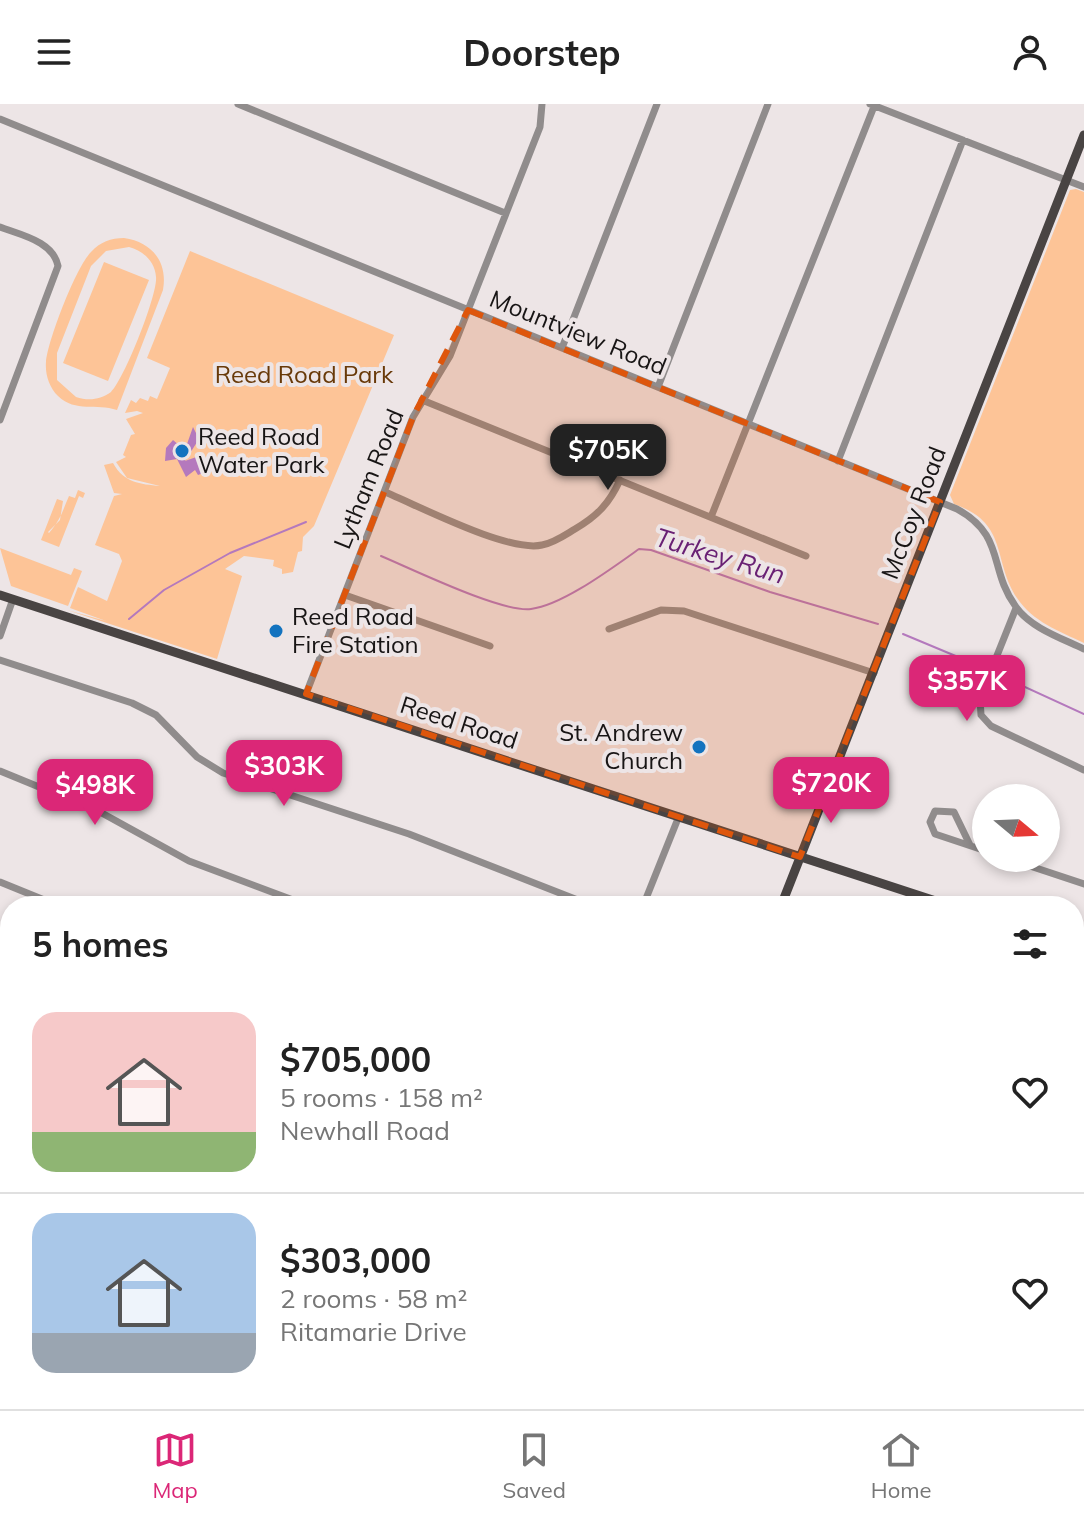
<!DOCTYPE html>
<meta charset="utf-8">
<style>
body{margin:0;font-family:Mulish,sans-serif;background:#f6f6f6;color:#222;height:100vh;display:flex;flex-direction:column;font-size:30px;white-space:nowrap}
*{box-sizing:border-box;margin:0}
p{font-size:26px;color:#767676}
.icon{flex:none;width:44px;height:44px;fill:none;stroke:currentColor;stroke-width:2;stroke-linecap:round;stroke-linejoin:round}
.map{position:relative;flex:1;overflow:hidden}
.drawer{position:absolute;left:0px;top:792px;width:1084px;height:514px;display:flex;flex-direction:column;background:#fff;border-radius:32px 32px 0 0;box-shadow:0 4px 12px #0003}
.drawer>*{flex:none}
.needle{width:52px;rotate:109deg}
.controls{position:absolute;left:972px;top:680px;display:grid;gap:16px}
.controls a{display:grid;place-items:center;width:88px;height:88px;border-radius:50%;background:#fff;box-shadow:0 4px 12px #0003;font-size:40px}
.price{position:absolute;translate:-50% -68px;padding:0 18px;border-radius:16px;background:#db2777;color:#fff;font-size:26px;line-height:52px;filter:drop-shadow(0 2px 4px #0008)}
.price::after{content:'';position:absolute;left:50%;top:48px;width:24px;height:18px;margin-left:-12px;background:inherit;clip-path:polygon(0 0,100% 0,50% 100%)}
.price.selected{background:#222;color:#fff}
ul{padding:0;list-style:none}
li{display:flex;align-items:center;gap:24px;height:200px;padding:0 32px}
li+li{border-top:2px solid #e0e0e0}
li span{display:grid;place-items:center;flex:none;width:224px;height:160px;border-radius:24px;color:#555}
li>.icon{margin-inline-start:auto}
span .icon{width:96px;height:96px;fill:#fffc;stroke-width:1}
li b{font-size:34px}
h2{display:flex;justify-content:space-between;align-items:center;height:96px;padding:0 32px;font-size:34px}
header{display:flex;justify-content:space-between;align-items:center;height:104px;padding:0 32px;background:#fff;font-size:36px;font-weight:700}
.tabs{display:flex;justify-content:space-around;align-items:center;height:112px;border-top:2px solid #e0e0e0;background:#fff;font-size:22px;color:#767676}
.tabs a{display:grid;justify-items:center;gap:4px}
.tabs .selected{color:#db2777}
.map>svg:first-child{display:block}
.green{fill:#fdc497;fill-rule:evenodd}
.water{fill:#b479bd}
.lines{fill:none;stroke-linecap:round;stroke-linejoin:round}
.stream{stroke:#b479bd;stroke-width:2}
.minor{stroke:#908c8c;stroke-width:7}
.major{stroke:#494443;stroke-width:9}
.marked{fill:#de560c;fill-opacity:0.2;stroke:#de560c;stroke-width:6;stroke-dasharray:16 10;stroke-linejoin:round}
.poi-dot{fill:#1373bf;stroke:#ede5e6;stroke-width:3}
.labels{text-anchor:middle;stroke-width:8;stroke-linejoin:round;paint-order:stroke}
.street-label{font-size:24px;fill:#181515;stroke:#ede5e6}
.park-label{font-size:24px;fill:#683908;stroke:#ede5e6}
.poi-label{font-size:24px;fill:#181515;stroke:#ede5e6;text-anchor:start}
.water-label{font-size:26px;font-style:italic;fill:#692174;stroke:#ede5e6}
</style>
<header><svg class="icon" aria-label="menu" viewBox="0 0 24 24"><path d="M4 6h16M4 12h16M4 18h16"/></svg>Doorstep<svg class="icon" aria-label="person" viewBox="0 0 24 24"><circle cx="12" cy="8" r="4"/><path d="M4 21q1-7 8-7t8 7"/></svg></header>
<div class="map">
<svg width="1084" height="1305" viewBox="0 0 1084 1305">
<rect width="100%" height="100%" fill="#ede5e6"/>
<!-- green -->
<path class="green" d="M 1076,85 L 1084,88 L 1084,539 C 1059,527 1033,518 1017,494 C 992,456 1009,419 954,400 L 950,391 L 1070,86 Z
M 124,134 C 152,138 168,158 163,186 L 117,306 C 96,299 76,309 58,292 C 49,283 45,270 46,258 C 48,236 76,163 91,148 C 100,138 111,134 124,134 ZM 129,143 C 143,147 155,157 156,173 C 158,190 124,276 111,288 C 100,296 88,297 76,293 L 57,276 L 57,249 L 91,162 L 106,147 Z
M 190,147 L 394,231 L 314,422 L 303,433 L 302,447 L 298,448 L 293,468 L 282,470 L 282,465 L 273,462 L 274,456 L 244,452 L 225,465 L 242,472 L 217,555 L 67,506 L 106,517 L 70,504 L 78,483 L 107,497 L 122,457 L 119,450 L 95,441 L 114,392 L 122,390 L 114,389 L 104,361 L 113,359 C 124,379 140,380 160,382 L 127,374 L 116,358 L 126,353 L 123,351 L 131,331 L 135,330 L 126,315 L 143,309 L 137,307 L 125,309 L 131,296 L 136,299 L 140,294 L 148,297 L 150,292 L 157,295 L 170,264 L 147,254 Z
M 104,158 L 149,176 L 108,277 L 63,259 Z
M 78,386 L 85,389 L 83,394 L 79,392 L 59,443 L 41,436 L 57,395 L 63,397 L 60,416 L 48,428 L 49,429 C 61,415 62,408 69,392 L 75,394 Z
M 0,444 L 71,471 L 74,464 L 82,467 L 68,502 L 11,482 Z
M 0,847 L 10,856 L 10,1296 L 581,1296 L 577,1305 L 0,1305 Z"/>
<!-- water -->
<path class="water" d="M 193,323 L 199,335 L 185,357 L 202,351 L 209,367 L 198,371 L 195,366 L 186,373 L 177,355 L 165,357 L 166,344 L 173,336 L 180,342 L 187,340 Z
M 0,972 L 10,978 L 10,1053 L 3,1056 L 0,1064 Z
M 0,1096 L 10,1105 L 10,1191 L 6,1213 L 10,1296 L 27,1296 L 27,1305 L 0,1305 Z"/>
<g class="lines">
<!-- stream -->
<path class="stream" d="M 381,452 C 412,465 502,509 531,505 C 563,501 612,464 639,445 L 651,446 L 770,488 L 878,520
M 129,515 L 164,486 L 230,449 L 306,418
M 903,530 L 982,563
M 999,571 L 1084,610
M 10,835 L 10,850"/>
<!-- minor -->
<path class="minor" d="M 238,0 L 505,109
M 870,0 L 1084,83
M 0,15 L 957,405 C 1006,432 988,465 1016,503 C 1031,524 1061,534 1084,545
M 0,123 C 21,131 53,137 58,162 L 0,316
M 562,244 L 657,0
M 658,283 L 768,0
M 422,296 L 806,452
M 838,357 L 963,36
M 385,388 C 419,402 509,449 542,441 C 554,439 565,431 575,425 C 597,412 609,400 620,376
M 711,413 L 875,0
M 345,491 L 490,542
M 1016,504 L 980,594 L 981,611 L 991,622 L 1084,666
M 609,525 L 661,506 L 684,507 L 874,569
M 0,532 L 13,495
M 0,556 L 132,599 L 156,611 L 197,653 L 223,669 L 409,730 L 593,802
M 306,590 L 413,313 L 450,252 L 540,23 L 542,0
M 0,667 L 100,708 L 189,757 L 309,802
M 970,741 L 954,708 L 935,707 L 930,718 L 935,730 L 986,747
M 1006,754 L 1084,780
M 0,778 L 59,802
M 643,802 L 679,712
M 1074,901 L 1084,885
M 1074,975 L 1084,979
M 1074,1087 L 1084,1091
M 1074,1199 L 1084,1203
M 1040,1296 L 1063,1305
M 772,1305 L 776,1296
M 908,1305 L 908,1296
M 1030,1305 L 1033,1296"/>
<!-- major -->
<path class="major" d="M 0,491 L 951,802
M 781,802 L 1084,31
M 1074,842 L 1084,845
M 583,1305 L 587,1296"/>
</g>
<!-- marked area -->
<path class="marked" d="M 468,206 L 940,398 L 800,753 L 306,590 L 413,313 Z"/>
<!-- markers -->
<g class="poi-dot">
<circle cx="182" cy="347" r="8"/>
<circle cx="276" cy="527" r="8"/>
<circle cx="699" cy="643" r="8"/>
</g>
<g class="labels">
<!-- street labels -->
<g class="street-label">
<text transform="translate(578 229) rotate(22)" y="8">Mountview Road</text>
<text transform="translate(369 375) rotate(-68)" y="8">Lytham Road</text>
<text transform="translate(914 409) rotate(-69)" y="8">McCoy Road</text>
<text transform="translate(459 619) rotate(18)" y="8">Reed Road</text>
</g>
<!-- park labels -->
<g class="park-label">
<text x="304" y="279">Reed Road Park</text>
</g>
<!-- poi labels -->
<g class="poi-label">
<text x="198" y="341">Reed Road<tspan x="198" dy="28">Water Park</tspan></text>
<text x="292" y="521">Reed Road<tspan x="292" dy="28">Fire Station</tspan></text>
<text x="683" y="637" text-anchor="end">St. Andrew<tspan x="683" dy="28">Church</tspan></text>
</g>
<!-- water labels -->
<g class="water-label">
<text transform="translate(720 452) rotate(17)" y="9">Turkey Run</text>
</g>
</g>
</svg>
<div class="controls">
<a><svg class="needle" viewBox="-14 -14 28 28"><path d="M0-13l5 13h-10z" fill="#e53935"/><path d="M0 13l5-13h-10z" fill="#767676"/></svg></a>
</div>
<b class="price selected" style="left:608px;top:388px">$705K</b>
<b class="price" style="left:967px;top:619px">$357K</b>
<b class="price" style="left:284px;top:704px">$303K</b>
<b class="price" style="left:831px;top:721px">$720K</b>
<b class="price" style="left:95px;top:723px">$498K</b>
<section class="drawer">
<h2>5 homes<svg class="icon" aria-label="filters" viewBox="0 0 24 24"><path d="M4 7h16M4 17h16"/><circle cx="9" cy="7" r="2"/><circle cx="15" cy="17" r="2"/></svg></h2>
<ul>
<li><span style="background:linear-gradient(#f6c9c9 75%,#8fb573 0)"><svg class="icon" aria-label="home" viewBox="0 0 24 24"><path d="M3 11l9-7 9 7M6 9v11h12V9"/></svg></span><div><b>$705,000</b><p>5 rooms · 158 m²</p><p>Newhall Road</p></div><svg class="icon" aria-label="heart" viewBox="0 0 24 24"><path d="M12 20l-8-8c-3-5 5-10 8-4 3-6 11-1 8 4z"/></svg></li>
<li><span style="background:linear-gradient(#a9c7e8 75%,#9aa5b1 0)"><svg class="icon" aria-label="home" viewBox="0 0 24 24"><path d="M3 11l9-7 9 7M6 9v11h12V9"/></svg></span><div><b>$303,000</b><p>2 rooms · 58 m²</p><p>Ritamarie Drive</p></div><svg class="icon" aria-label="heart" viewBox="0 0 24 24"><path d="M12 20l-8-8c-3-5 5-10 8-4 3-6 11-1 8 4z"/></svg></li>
</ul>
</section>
</div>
<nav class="tabs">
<a class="selected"><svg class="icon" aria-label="map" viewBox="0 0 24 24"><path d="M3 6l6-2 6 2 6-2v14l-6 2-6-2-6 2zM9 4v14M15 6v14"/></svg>Map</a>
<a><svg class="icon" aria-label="saved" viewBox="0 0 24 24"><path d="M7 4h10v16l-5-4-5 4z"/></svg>Saved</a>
<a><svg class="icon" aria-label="home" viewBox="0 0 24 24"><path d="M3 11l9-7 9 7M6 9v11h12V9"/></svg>Home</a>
</nav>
